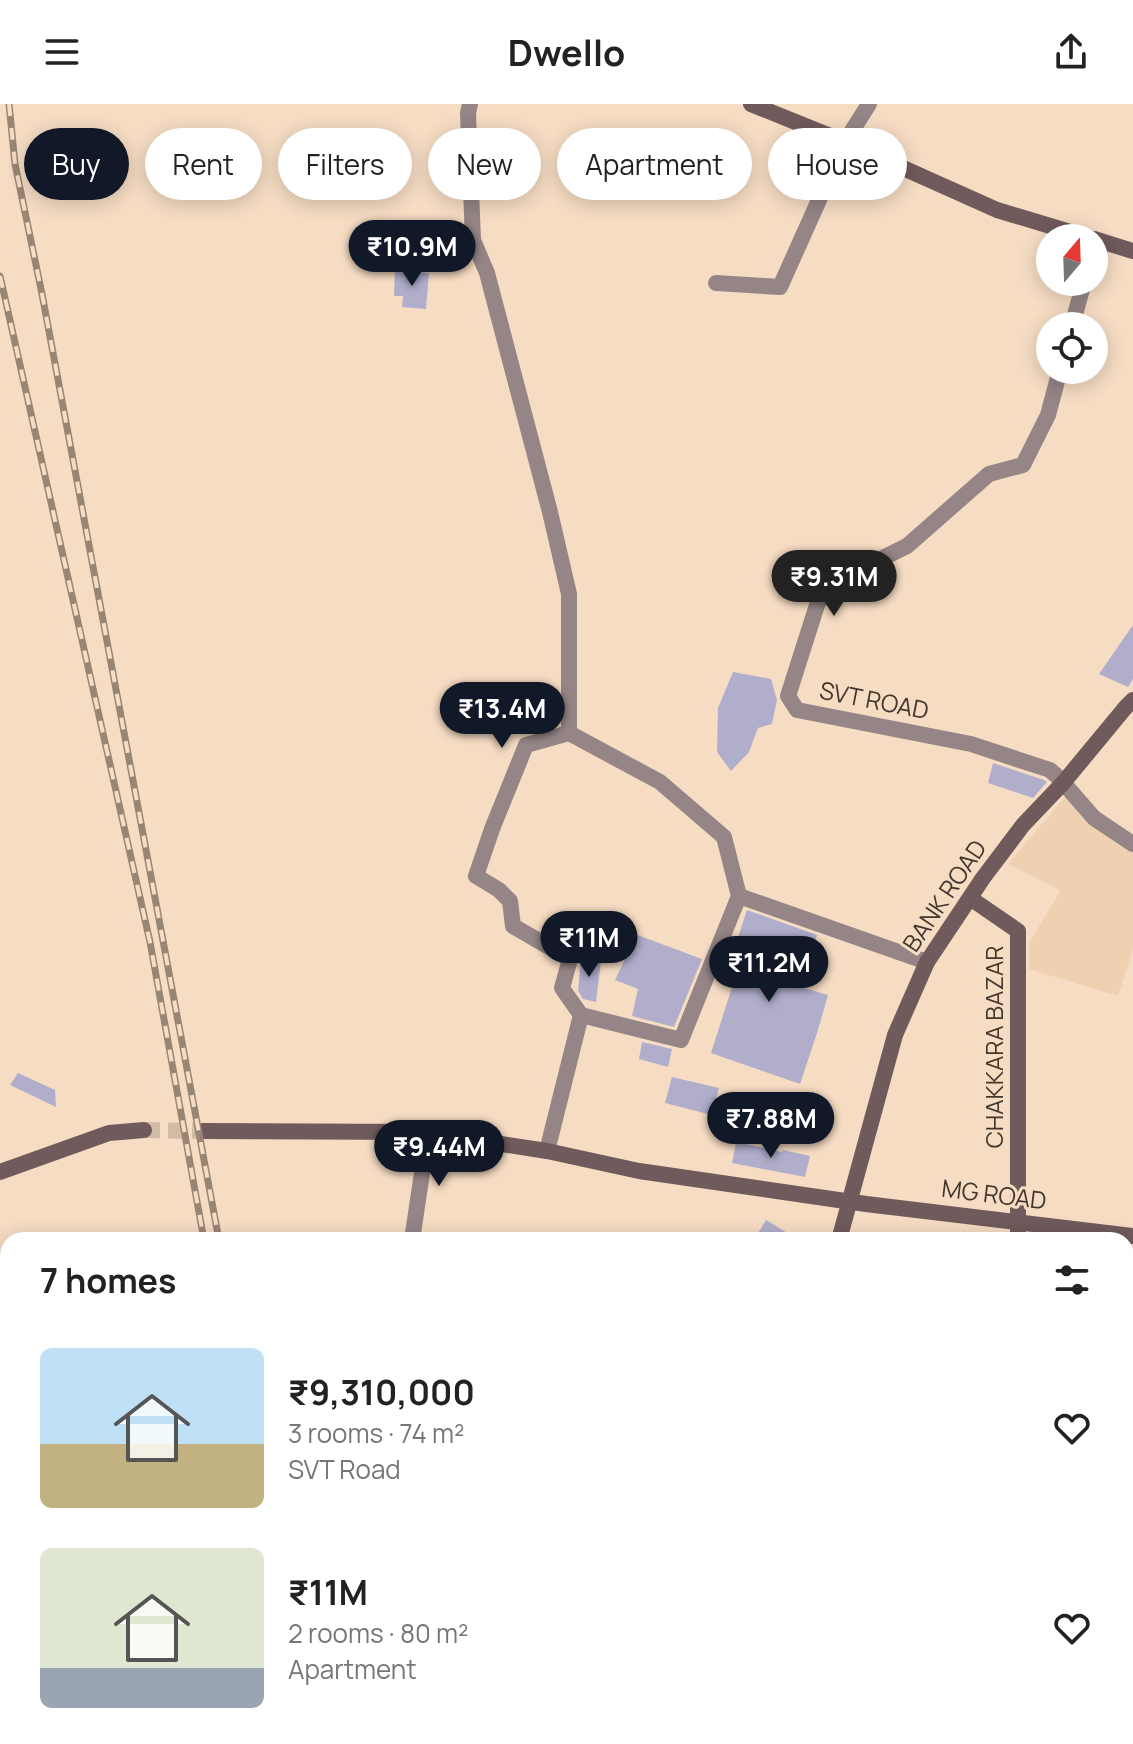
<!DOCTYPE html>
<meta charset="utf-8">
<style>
body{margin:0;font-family:Manrope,sans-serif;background:#f2f2f2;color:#222;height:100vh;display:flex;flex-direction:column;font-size:30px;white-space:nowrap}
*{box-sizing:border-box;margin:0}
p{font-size:26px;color:#767676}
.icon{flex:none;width:44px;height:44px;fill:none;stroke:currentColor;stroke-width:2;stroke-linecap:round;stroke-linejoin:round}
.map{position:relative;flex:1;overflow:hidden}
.side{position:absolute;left:0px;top:1128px;width:1134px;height:512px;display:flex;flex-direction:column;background:#fff;border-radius:24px 24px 0 0;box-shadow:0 4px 20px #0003}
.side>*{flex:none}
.top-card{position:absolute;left:24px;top:24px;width:1086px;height:72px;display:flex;gap:16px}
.needle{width:52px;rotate:19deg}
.buttons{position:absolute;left:1036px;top:120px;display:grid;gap:16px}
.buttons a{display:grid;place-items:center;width:72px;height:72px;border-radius:50%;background:#fff;box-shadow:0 4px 20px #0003;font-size:40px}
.price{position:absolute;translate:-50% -68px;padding:0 18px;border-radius:28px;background:#111827;color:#fff;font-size:26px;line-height:52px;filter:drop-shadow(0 2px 4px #0008)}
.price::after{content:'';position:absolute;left:50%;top:48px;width:24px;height:18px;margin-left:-12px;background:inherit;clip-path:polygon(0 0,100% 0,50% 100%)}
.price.current{background:#222;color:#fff}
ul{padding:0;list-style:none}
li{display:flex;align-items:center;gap:24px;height:200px;padding:0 40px}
li span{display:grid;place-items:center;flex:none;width:224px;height:160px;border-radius:12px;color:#555}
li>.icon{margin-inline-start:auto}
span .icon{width:96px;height:96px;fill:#fffc;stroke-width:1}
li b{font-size:34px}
h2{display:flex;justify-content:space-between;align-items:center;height:96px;padding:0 40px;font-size:34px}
.chip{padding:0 28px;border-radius:36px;background:#fff;box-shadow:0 4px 20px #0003;font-size:28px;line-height:72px}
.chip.current{background:#111827;color:#fff}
header{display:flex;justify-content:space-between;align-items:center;height:104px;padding:0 40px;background:#fff;font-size:36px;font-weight:700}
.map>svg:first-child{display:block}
.built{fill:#efd1b1}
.building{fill:#b1aecc}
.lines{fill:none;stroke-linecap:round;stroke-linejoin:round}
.secondary-tunnel{stroke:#d2bba5;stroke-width:16;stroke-dasharray:16 8;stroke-linecap:butt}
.street{stroke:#958586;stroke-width:16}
.secondary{stroke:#705a5b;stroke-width:16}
.rail-casing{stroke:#988675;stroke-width:7}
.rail{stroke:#f6dcc3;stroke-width:4;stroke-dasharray:12;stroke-linecap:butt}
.labels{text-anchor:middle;stroke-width:6;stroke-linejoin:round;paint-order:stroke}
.street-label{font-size:24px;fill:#41372d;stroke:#f6dcc3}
</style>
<header><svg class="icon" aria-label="menu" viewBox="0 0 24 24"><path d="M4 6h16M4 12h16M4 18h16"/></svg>Dwello<svg class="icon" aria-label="share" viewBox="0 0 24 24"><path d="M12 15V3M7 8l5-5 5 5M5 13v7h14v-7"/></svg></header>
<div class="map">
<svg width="1133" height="1640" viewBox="0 0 1133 1640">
<rect width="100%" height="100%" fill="#f6dcc3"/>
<!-- built -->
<path class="built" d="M 1065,693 L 1133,743 L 1133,845 L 1118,892 L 1029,865 L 1029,838 L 1061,787 L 1008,760 Z"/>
<!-- building -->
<path class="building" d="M 395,166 L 429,169 L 426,205 L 402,203 L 403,192 L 394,192 Z
M 1133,521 L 1133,575 L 1128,583 L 1099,570 Z
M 733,568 L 771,575 L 777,596 L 772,620 L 758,624 L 749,648 L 731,667 L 717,648 L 718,604 Z
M 993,659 L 1044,676 L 1047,678 L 1033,694 L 988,679 Z
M 747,806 L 817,831 L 811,849 L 784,840 L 773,875 L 828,891 L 817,929 L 800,980 L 711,949 L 741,855 L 732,852 Z
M 632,829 L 702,855 L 674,923 L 632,912 L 638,885 L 615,876 L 628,849 Z
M 581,854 L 601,857 L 596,898 L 583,895 L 578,887 Z
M 642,938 L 672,945 L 668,963 L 639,955 Z
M 18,969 L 55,986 L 56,1003 L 10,981 Z
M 672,973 L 719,984 L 712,1011 L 665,999 Z
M 736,1038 L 782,1048 L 783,1046 L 810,1052 L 805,1073 L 732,1059 Z
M 766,1116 L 799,1136 L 754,1136 Z"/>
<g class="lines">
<!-- secondary-tunnel -->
<path class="secondary-tunnel" d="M 144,1026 L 203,1027"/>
<!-- street -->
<path class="street" d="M 470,0 L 468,9 L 473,136 L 487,169 L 550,408 L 569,490 L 569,629 L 660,678 L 724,733 L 739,792
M 716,179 L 780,183 L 845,38 L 869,0
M 1072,222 L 1084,178
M 1060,266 L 1048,311 L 1023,361 L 989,370 L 907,442 L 840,475 L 818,498 L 788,592 L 797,606 L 971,640 L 1050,666 L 1060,675 L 1094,714 L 1133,740
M 569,629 L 526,641 L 492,725 L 476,772 L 499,786 L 510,797 L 513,822 L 570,855 L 562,884 L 581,911
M 547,1047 L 581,911 L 681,936 L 739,792 L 927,858
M 412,1136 L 428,1029"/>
<!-- secondary -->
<path class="secondary" d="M 751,0 L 845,38 L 997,106 L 1090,134
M 1094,135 L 1133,147
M 970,794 L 1018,827 L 1018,1136
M 203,1027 L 423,1028 L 547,1047 L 639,1067 L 866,1100 L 1133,1132
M 0,1068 L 109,1029 L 144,1026
M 839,1136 L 895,931 L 927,858 L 983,774 L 1023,721 L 1063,679 L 1125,604 L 1133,596
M 1126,1555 L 1133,1558
M 890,1632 L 930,1640
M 1015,1632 L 1015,1640
M 623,1640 L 628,1632"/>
<!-- rail casing -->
<g class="rail-casing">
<path id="rail" d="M 9,0 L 15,60 L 42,190 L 219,1136
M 0,172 L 150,838 L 204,1136
M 289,1632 L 290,1640
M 307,1632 L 308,1640"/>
</g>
<!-- rail -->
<use href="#rail" class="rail"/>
</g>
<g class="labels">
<!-- street labels -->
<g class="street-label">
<text transform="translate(874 597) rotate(11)" y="8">SVT ROAD</text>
<text transform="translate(945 792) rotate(-56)" y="8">BANK ROAD</text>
<text transform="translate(995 943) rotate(-90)" y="8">CHAKKARA BAZAR</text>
<text transform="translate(994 1091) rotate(7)" y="8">MG ROAD</text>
</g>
</g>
</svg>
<div class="buttons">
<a><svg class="needle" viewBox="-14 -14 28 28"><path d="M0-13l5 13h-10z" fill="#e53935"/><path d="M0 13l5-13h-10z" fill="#767676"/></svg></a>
<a><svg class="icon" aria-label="locate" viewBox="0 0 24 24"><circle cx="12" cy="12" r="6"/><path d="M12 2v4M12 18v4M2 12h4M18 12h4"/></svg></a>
</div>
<b class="price" style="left:412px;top:184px">₹10.9M</b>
<b class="price current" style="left:834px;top:514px">₹9.31M</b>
<b class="price" style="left:502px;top:646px">₹13.4M</b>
<b class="price" style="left:589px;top:875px">₹11M</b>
<b class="price" style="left:769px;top:900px">₹11.2M</b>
<b class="price" style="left:771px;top:1056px">₹7.88M</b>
<b class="price" style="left:439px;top:1084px">₹9.44M</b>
<div class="top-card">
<a class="chip current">Buy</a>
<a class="chip">Rent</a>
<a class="chip">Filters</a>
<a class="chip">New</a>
<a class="chip">Apartment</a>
<a class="chip">House</a>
</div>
<section class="side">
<h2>7 homes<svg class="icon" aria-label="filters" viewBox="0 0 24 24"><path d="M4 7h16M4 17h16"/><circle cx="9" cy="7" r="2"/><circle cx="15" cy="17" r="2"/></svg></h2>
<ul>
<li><span style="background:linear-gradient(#bfe0f5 60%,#c2b280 0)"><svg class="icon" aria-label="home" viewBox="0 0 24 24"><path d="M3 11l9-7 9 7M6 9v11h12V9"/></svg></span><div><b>₹9,310,000</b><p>3 rooms · 74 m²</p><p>SVT Road</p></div><svg class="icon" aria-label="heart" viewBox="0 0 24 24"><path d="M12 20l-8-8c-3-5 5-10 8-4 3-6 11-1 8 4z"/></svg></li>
<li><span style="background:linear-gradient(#dfe7d0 75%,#9aa5b1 0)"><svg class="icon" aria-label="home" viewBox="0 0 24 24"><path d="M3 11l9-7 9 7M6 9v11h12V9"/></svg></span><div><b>₹11M</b><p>2 rooms · 80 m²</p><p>Apartment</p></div><svg class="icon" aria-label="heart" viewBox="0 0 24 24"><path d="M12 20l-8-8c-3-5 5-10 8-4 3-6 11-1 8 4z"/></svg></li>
</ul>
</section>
</div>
